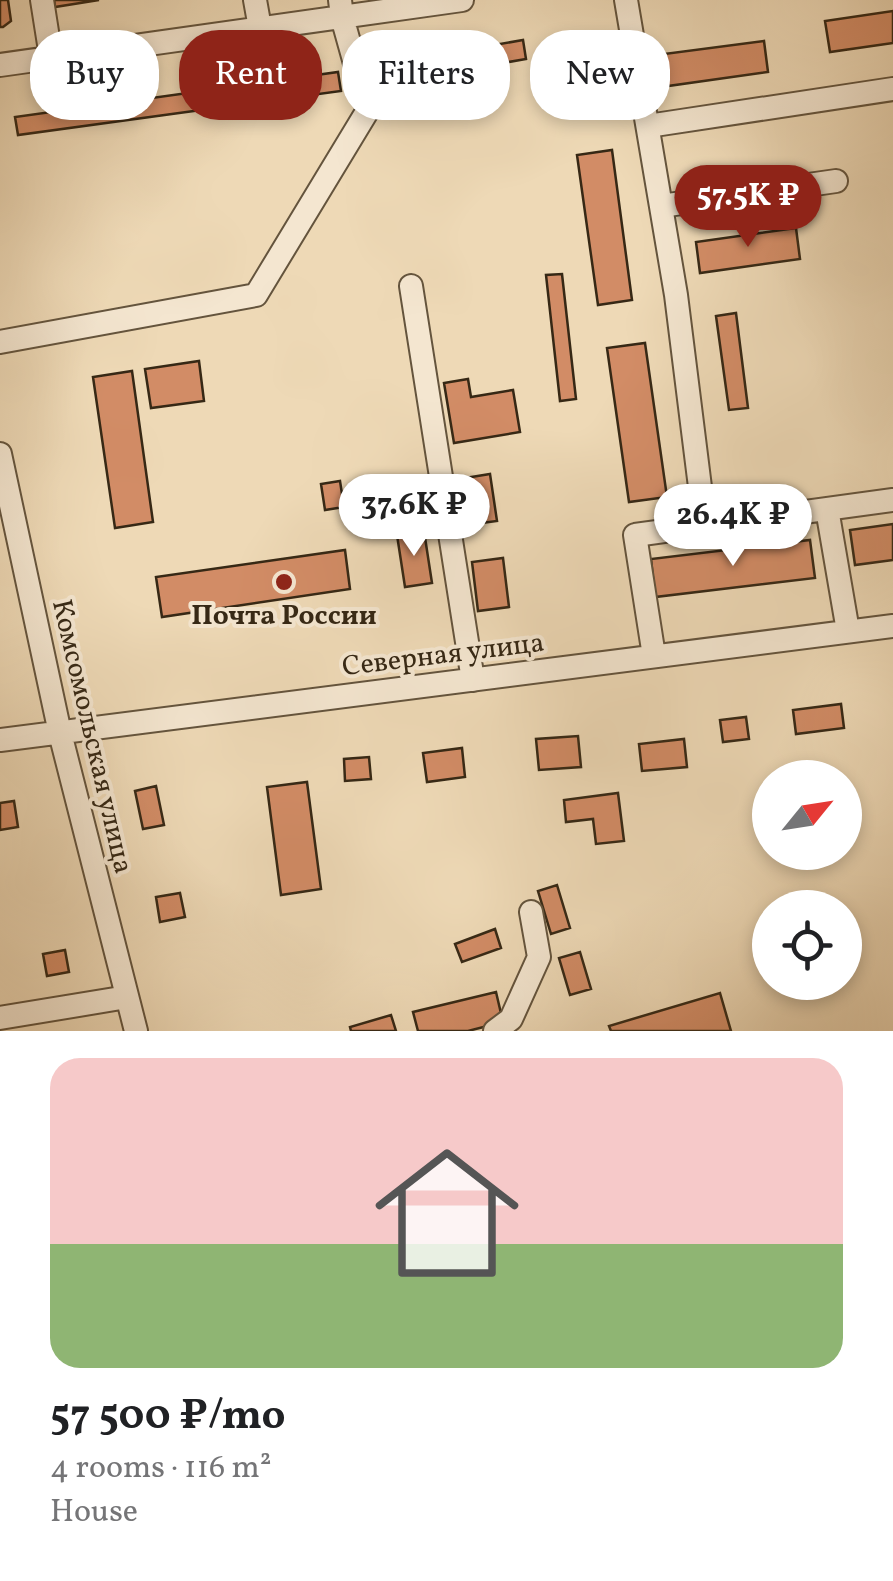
<!DOCTYPE html>
<meta charset="utf-8">
<style>
body{margin:0;font-family:Vollkorn,serif;background:#f2f2f2;color:#202124;height:100vh;display:flex;flex-direction:column;font-size:38px;white-space:nowrap}
*{box-sizing:border-box;margin:0}
p{font-size:32px;color:#757577}
.icon{flex:none;width:55px;height:55px;fill:none;stroke:currentColor;stroke-width:2;stroke-linecap:round;stroke-linejoin:round}
.map{position:relative;height:1031px;overflow:hidden}
.side{display:flex;flex-direction:column;background:#fff;flex:1}
.side>*{flex:none}
.guide{position:absolute;left:30px;top:30px;width:835px;height:90px;display:flex;gap:20px}
.needle{width:65px;rotate:60deg}
.tools{position:absolute;left:752px;top:760px;display:grid;gap:20px}
.tools a{display:grid;place-items:center;width:110px;height:110px;border-radius:50%;background:#fff;box-shadow:0 5px 15px #0003;font-size:50px}
.price{position:absolute;translate:-50% -85px;padding:0 22px;border-radius:35px;background:#fff;color:#222;font-size:32px;line-height:65px;filter:drop-shadow(0 2px 5px #0008)}
.price::after{content:'';position:absolute;left:50%;top:60px;width:30px;height:22px;margin-left:-15px;background:inherit;clip-path:polygon(0 0,100% 0,50% 100%)}
.price.on{background:#8f2418;color:#fff}
ul{padding:0;list-style:none}
li{display:grid;align-content:center;gap:20px;height:530px;padding:0 50px}
li+li{border-top:2px solid #e0e0e0}
li span{display:grid;place-items:center;height:310px;border-radius:30px;color:#555}
li>.icon{margin-inline-start:auto}
span .icon{width:180px;height:180px;fill:#fffc;stroke-width:1}
li b{font-size:42px}
.chip{padding:0 35px;border-radius:40px;background:#fff;box-shadow:0 5px 15px #0003;font-size:35px;line-height:90px}
.chip.on{background:#8f2418;color:#fff}
.map>svg:first-child{display:block}
.building{fill:#d28c66;stroke:#362815;stroke-width:2.5}
.lines{fill:none;stroke-linecap:round;stroke-linejoin:round}
.minor-casing{stroke:#64543d;stroke-width:26}
.minor{stroke:#f4e6d0;stroke-width:22}
.poi-dot{fill:#8f2418;stroke:#f4e6d0;stroke-width:4}
.labels{text-anchor:middle;stroke-width:8;stroke-linejoin:round;paint-order:stroke}
.poi-label{font-size:28px;font-weight:bold;fill:#362815;stroke:#f4e6d0}
.street-label{font-size:28px;fill:#362815;stroke:#f4e6d0}
</style>
<div class="map">
<svg width="893" height="1031" viewBox="0 0 893 1031">
<rect width="100%" height="100%" fill="#eed9b6"/>
<filter id="stains"><feTurbulence type="fractalNoise" baseFrequency=".002" numOctaves="4"/><feColorMatrix values="0 0 0 0 .2 0 0 0 0 .09 0 0 0 0 .02 0 0 0 .5 -.17"/></filter>
<radialGradient id="worn" r=".72"><stop offset=".6" stop-color="#630" stop-opacity="0"/><stop offset="1" stop-color="#630" stop-opacity=".3"/></radialGradient>
<!-- building -->
<path class="building" d="M 0,0 L 8,0 L 11,21 L 3,27 L 0,27 Z
M 54,0 L 99,0 L 55,7 Z
M 893,11 L 893,43 L 830,52 L 825,21 Z
M 523,40 L 526,59 L 371,86 L 368,67 Z
M 764,41 L 768,72 L 668,86 L 664,54 Z
M 338,72 L 341,91 L 18,135 L 15,117 Z
M 612,150 L 632,300 L 598,305 L 577,155 Z
M 796,228 L 800,259 L 700,273 L 696,242 Z
M 562,274 L 576,399 L 560,401 L 546,275 Z
M 736,313 L 748,408 L 729,410 L 716,316 Z
M 645,343 L 667,497 L 629,502 L 607,348 Z
M 199,361 L 204,401 L 151,408 L 145,369 Z
M 132,371 L 153,522 L 115,528 L 93,377 Z
M 468,379 L 471,397 L 513,390 L 520,432 L 454,443 L 444,383 Z
M 490,474 L 497,521 L 466,525 L 459,479 Z
M 340,481 L 344,507 L 325,510 L 321,484 Z
M 893,524 L 893,560 L 855,565 L 850,530 Z
M 424,531 L 432,583 L 405,587 L 397,535 Z
M 810,540 L 815,578 L 655,597 L 651,559 Z
M 345,550 L 350,589 L 162,617 L 156,577 Z
M 503,558 L 509,607 L 478,611 L 472,562 Z
M 841,704 L 844,728 L 796,734 L 793,710 Z
M 746,717 L 749,739 L 723,742 L 720,720 Z
M 578,736 L 581,767 L 539,770 L 536,739 Z
M 684,739 L 687,767 L 642,771 L 639,744 Z
M 462,748 L 465,777 L 427,782 L 423,753 Z
M 369,757 L 371,779 L 345,781 L 344,759 Z
M 307,782 L 321,889 L 281,895 L 267,787 Z
M 156,786 L 164,825 L 143,829 L 135,791 Z
M 618,793 L 624,841 L 596,844 L 593,819 L 566,822 L 564,800 Z
M 14,801 L 18,827 L 0,830 L 0,803 Z
M 557,885 L 570,928 L 551,934 L 538,891 Z
M 180,893 L 185,917 L 160,922 L 156,897 Z
M 495,929 L 501,948 L 462,962 L 455,944 Z
M 65,950 L 69,972 L 47,976 L 43,954 Z
M 580,952 L 591,989 L 570,995 L 559,958 Z
M 496,992 L 503,1022 L 468,1031 L 418,1031 L 413,1012 Z
M 720,993 L 731,1031 L 611,1031 L 609,1026 Z
M 391,1015 L 396,1031 L 351,1031 L 350,1027 Z"/>
<g class="lines">
<!-- minor casing -->
<g class="minor-casing">
<path id="minor" d="M 42,0 L 51,57
M 255,0 L 260,28
M 626,0 L 676,295 L 705,527
M 0,65 L 462,0
M 648,126 L 893,89
M 661,206 L 836,181
M 411,286 L 473,680
M 0,342 L 256,295 L 368,110 L 342,17 L 340,0
M 0,454 L 60,733 L 136,1031
M 827,509 L 848,631
M 654,656 L 635,535 L 893,500
M 0,740 L 893,626
M 0,1018 L 127,997
M 495,1031 L 511,1019 L 539,957 L 531,912"/>
</g>
<!-- minor -->
<use href="#minor" class="minor"/>
</g>
<!-- markers -->
<circle class="poi-dot" cx="284" cy="582" r="10"/>
<g class="labels">
<!-- poi labels -->
<g class="poi-label">
<text x="284" y="624">Почта России</text>
</g>
<!-- street labels -->
<g class="street-label">
<text transform="translate(443 653) rotate(-7)" y="10">Северная улица</text>
<text transform="translate(94 736) rotate(77)" y="10">Комсомольская улица</text>
</g>
</g>
<rect width="100%" height="100%" filter="url(#stains)"/>
<rect width="100%" height="100%" fill="url(#worn)"/>
</svg>
<div class="tools">
<a><svg class="needle" viewBox="-14 -14 28 28"><path d="M0-13l5 13h-10z" fill="#e53935"/><path d="M0 13l5-13h-10z" fill="#757577"/></svg></a>
<a><svg class="icon" aria-label="locate" viewBox="0 0 24 24"><circle cx="12" cy="12" r="6"/><path d="M12 2v4M12 18v4M2 12h4M18 12h4"/></svg></a>
</div>
<b class="price on" style="left:748px;top:250px">57.5K ₽</b>
<b class="price" style="left:414px;top:559px">37.6K ₽</b>
<b class="price" style="left:733px;top:569px">26.4K ₽</b>
<div class="guide">
<a class="chip">Buy</a>
<a class="chip on">Rent</a>
<a class="chip">Filters</a>
<a class="chip">New</a>
</div>
</div>
<section class="side">
<ul>
<li><span style="background:linear-gradient(#f6c9c9 60%,#8fb573 0)"><svg class="icon" aria-label="home" viewBox="0 0 24 24"><path d="M3 11l9-7 9 7M6 9v11h12V9"/></svg></span><div><b>57 500 ₽/mo</b><p>4 rooms · 116 m²</p><p>House</p></div></li>
</ul>
</section>
